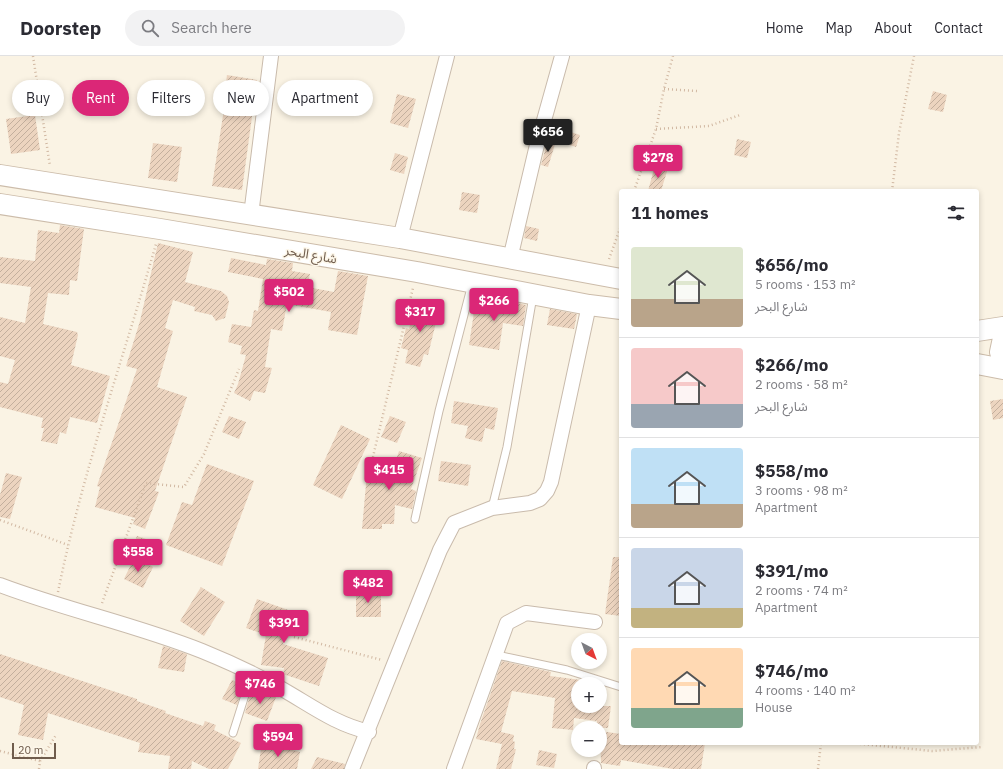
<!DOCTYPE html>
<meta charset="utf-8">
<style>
body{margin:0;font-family:"IBM Plex Sans","Noto Sans Arabic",sans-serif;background:#f2f2f3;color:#2b2b33;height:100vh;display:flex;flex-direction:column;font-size:15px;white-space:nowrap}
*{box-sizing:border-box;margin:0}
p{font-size:13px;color:#7c7c81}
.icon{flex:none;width:22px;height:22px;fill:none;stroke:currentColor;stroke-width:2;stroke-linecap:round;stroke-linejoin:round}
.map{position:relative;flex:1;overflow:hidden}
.side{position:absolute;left:619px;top:133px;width:360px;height:556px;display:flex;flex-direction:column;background:#fff;border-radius:4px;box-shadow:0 2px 6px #0003}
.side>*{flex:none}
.top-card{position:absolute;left:12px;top:24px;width:380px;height:36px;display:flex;gap:8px}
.needle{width:26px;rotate:139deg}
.fabs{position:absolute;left:571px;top:577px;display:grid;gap:8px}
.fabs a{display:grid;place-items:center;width:36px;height:36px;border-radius:50%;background:#fff;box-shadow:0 2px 6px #0003;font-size:20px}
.scale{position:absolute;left:12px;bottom:10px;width:44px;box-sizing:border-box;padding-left:4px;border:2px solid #6f5c4c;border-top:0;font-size:11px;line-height:14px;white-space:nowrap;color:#6f5c4c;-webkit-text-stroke:3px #fdf7ea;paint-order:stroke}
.price{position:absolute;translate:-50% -34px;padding:0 9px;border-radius:4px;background:#db2777;color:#fff;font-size:13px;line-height:26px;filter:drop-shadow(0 1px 2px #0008)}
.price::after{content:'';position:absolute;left:50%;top:24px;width:12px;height:9px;margin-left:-6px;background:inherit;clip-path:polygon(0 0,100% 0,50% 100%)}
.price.on{background:#222;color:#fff}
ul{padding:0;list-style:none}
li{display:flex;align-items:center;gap:12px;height:100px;padding:0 12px}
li+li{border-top:1px solid #e1e1e2}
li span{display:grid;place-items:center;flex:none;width:112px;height:80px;border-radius:4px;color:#555}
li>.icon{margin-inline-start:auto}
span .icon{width:48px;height:48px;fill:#fffc;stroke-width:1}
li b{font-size:17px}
h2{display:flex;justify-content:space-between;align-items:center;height:48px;padding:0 12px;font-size:17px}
.pill{padding:0 14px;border-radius:18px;background:#fff;box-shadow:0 2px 6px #0003;font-size:14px;line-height:36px}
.pill.on{background:#db2777;color:#fff}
header{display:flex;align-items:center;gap:24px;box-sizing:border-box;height:56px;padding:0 20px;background:#fff;border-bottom:1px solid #e1e1e2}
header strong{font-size:19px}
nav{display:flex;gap:22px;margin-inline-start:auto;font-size:14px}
.search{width:280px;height:36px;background:#f2f2f3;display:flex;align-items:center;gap:10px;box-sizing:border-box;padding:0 14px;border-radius:22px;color:#7c7c81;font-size:15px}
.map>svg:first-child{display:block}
.building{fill:url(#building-hatch)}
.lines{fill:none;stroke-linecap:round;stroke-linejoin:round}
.service-casing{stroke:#c9bbac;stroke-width:9}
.minor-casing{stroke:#c9bbac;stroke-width:16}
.secondary-casing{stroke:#ccbcaa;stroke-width:22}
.path{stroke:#d1b8a2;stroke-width:2.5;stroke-dasharray:1 3;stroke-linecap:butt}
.service{stroke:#fff;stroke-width:7}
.minor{stroke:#fff;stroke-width:14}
.secondary{stroke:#fff;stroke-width:20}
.labels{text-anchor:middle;stroke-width:3;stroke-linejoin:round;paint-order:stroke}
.street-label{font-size:13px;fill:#6f5c4c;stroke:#fdf7ea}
</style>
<header>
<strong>Doorstep</strong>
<div class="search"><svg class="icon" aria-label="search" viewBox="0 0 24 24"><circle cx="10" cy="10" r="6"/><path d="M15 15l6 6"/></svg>Search here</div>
<nav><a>Home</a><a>Map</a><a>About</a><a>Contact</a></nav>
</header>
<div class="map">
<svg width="1003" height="713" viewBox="0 0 1003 713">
<defs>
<pattern id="building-hatch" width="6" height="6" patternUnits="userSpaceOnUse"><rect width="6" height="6" fill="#ecd4bf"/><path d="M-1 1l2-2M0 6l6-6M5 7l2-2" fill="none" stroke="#c3af9d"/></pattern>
</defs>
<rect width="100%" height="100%" fill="#faf3e4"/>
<!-- building -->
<path class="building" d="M 227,19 L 257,24 L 242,134 L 212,130 L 224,53 L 222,53 Z
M 933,35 L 947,39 L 943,56 L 928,53 Z
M 397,38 L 416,43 L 408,72 L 390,67 Z
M 35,59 L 40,94 L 11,98 L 6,63 Z
M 558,72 L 580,79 L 576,91 L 554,84 Z
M 548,83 L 556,85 L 548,111 L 541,109 Z
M 737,83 L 751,86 L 747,102 L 734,99 Z
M 153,87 L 182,91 L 177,126 L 148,122 Z
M 395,97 L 408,101 L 404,118 L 390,114 Z
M 655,109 L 668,112 L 661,135 L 648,135 Z
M 462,136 L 480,139 L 477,157 L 459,154 Z
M 60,169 L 84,173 L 77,225 L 70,224 L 69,239 L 48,237 L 43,268 L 77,276 L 78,279 L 71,309 L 110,320 L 97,367 L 70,361 L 66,378 L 60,376 L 57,388 L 41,385 L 44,372 L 41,372 L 43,362 L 0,351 L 0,326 L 8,328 L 15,304 L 0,300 L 0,261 L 25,267 L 31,231 L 0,227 L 0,201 L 35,205 L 38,174 L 59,177 Z
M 526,170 L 539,173 L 537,185 L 524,182 Z
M 158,187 L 193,196 L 185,226 L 221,235 L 227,240 L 229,246 L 225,262 L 216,265 L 212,259 L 194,255 L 195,251 L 173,244 L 165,272 L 173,275 L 157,331 L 187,341 L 155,435 L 159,436 L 145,473 L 133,468 L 135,462 L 95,451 L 100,431 L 97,430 L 137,313 L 126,310 L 140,265 Z
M 231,202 L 266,209 L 267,203 L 293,207 L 292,215 L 310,218 L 307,231 L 334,236 L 338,215 L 368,220 L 357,279 L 328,274 L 331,256 L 287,248 L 282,275 L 271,273 L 265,311 L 272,312 L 265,337 L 254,335 L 250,345 L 234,337 L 238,328 L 246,299 L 240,298 L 242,290 L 228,286 L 232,268 L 251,271 L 254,254 L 258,255 L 263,223 L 228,216 Z
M 476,243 L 509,248 L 509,245 L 526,249 L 523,270 L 503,267 L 499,294 L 469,289 Z
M 416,245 L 440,250 L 428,299 L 424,298 L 420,311 L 405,307 L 408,294 L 401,292 L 406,272 L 409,273 Z
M 550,253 L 577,258 L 574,273 L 547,269 Z
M 1003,343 L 1003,362 L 993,364 L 990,345 Z
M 454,345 L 498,352 L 494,374 L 485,372 L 482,386 L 465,382 L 468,370 L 451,367 Z
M 229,360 L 246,366 L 239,383 L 222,376 Z
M 390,360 L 406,366 L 397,387 L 381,381 Z
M 341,369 L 370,383 L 342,443 L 313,429 Z
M 399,395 L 422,402 L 411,433 L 416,435 L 412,453 L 395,449 L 394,468 L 382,468 L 382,473 L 362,473 L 368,406 L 392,416 Z
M 441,405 L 471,409 L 468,430 L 438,425 Z
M 207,408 L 254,425 L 222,510 L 166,489 L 182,446 L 192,449 Z
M 6,417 L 22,421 L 10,463 L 0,461 L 0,439 Z
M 137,480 L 149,484 L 144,498 L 132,493 Z
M 613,501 L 621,501 L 621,560 L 605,558 Z
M 134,502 L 153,511 L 143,532 L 124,523 Z
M 201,531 L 225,546 L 204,580 L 180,565 Z
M 356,534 L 381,534 L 381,561 L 356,561 Z
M 257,543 L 294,556 L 283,588 L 328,602 L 319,630 L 283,618 L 284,612 L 261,609 L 266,579 L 246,572 Z
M 163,590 L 187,598 L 184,616 L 158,612 Z
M 0,598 L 137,643 L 137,645 L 166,655 L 165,657 L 203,670 L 205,665 L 216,669 L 214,674 L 241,687 L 228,713 L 209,713 L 192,705 L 191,713 L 168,713 L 170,700 L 138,696 L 140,687 L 48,657 L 43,684 L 18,679 L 24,649 L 0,641 Z
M 502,605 L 551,616 L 550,620 L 581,624 L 581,628 L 578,628 L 578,650 L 611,650 L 608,672 L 597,672 L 597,665 L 574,662 L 573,674 L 552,672 L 555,642 L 512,635 L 501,676 L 514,679 L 513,685 L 515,686 L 514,693 L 516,693 L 511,713 L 496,713 L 502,688 L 476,683 L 480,668 Z
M 232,624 L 243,629 L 237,649 L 222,643 Z
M 252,632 L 276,641 L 267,665 L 245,657 Z
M 600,675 L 621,678 L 621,687 L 705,687 L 701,713 L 673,713 L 621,704 L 620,710 L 601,707 Z
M 262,686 L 300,696 L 297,713 L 258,713 Z
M 539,694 L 557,698 L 554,712 L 536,709 Z
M 317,701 L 345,708 L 344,713 L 311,713 Z"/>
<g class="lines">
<!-- service casing -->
<g class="service-casing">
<path id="service" d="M 492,452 L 507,391 L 533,240
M 415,463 L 439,355 L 472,228
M 497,599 L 567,614 L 621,631
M 233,677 L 252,617"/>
</g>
<!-- minor casing -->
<g class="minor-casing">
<path id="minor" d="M 251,159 L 271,0
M 400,182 L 447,0
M 510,203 L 536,93 L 562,0
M 0,529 C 66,554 137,569 202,595 C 229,606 257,619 282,633 C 312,650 335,668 369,676
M 352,713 L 440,494 L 454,467 L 492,452 L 530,447 L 540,443 L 547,435 L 551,426 L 589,249
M 454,713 L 507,567 L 526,557 L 595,566
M 594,713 L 594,712"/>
</g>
<!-- secondary casing -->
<g class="secondary-casing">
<path id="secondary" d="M 0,119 L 400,182 L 621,223
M 0,148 L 160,173 L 417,216 L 589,249 L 621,253
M 977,275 L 1003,271
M 1003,282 L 1000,296 L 1003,306
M 977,308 L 1003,313"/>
</g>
<!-- path -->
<path class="path" d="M 33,0 L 50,110
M 664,33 L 697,35
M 656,73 L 709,70 L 740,59
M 634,135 L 656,73 L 664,33 L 673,0
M 892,135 L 899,77 L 914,0
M 609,203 L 621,170
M 372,405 L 413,232
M 0,464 L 68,489
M 58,536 C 82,417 123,304 156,188
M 102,547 L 146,427 L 184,431 L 204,398 L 239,313
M 294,581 L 382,604
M 852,687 L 932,695 L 982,691
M 0,695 L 40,705
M 39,713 L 40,705 L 56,679
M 818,713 L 821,687"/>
<!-- service -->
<use href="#service" class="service"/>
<!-- minor -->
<use href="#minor" class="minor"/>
<!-- secondary -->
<use href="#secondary" class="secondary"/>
</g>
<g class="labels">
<!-- street labels -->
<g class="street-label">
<text transform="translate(311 198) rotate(10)" y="5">شارع البحر</text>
</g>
</g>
</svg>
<div class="fabs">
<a><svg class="needle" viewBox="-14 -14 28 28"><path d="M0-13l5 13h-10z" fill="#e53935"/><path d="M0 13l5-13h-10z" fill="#7c7c81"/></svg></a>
<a>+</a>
<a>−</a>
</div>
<div class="scale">20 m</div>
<b class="price on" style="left:548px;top:97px">$656</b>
<b class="price" style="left:658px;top:123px">$278</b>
<b class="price" style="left:289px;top:257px">$502</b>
<b class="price" style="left:494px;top:266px">$266</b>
<b class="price" style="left:420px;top:277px">$317</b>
<b class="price" style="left:389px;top:435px">$415</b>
<b class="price" style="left:138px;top:517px">$558</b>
<b class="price" style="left:368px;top:548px">$482</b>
<b class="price" style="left:284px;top:588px">$391</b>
<b class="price" style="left:260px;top:649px">$746</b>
<b class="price" style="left:278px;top:702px">$594</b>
<div class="top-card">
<a class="pill">Buy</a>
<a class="pill on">Rent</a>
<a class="pill">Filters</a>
<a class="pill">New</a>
<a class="pill">Apartment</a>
</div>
<section class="side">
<h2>11 homes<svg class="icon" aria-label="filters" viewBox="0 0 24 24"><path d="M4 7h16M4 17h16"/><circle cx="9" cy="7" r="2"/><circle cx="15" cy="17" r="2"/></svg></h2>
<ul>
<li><span style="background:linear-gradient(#dfe7d0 65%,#b9a48a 0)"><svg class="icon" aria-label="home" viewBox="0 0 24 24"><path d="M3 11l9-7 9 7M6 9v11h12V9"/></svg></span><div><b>$656/mo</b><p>5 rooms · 153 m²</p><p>شارع البحر</p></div></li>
<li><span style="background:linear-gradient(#f6c9c9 70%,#9aa5b1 0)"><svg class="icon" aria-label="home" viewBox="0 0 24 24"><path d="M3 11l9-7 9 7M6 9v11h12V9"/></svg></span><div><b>$266/mo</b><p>2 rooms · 58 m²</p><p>شارع البحر</p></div></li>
<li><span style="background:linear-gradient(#bfe0f5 70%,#b9a48a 0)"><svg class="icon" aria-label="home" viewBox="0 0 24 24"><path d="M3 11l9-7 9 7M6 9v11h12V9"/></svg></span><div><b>$558/mo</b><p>3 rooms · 98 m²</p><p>Apartment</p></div></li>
<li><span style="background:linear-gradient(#c9d6e8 75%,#c2b280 0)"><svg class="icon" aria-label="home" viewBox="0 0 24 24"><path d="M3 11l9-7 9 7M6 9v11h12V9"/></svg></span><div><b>$391/mo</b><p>2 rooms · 74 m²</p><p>Apartment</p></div></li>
<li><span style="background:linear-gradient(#ffd9b3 75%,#7fa58c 0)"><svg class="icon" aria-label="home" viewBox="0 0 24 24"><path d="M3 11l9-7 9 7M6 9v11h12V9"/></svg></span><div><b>$746/mo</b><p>4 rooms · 140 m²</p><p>House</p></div></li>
</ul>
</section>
</div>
